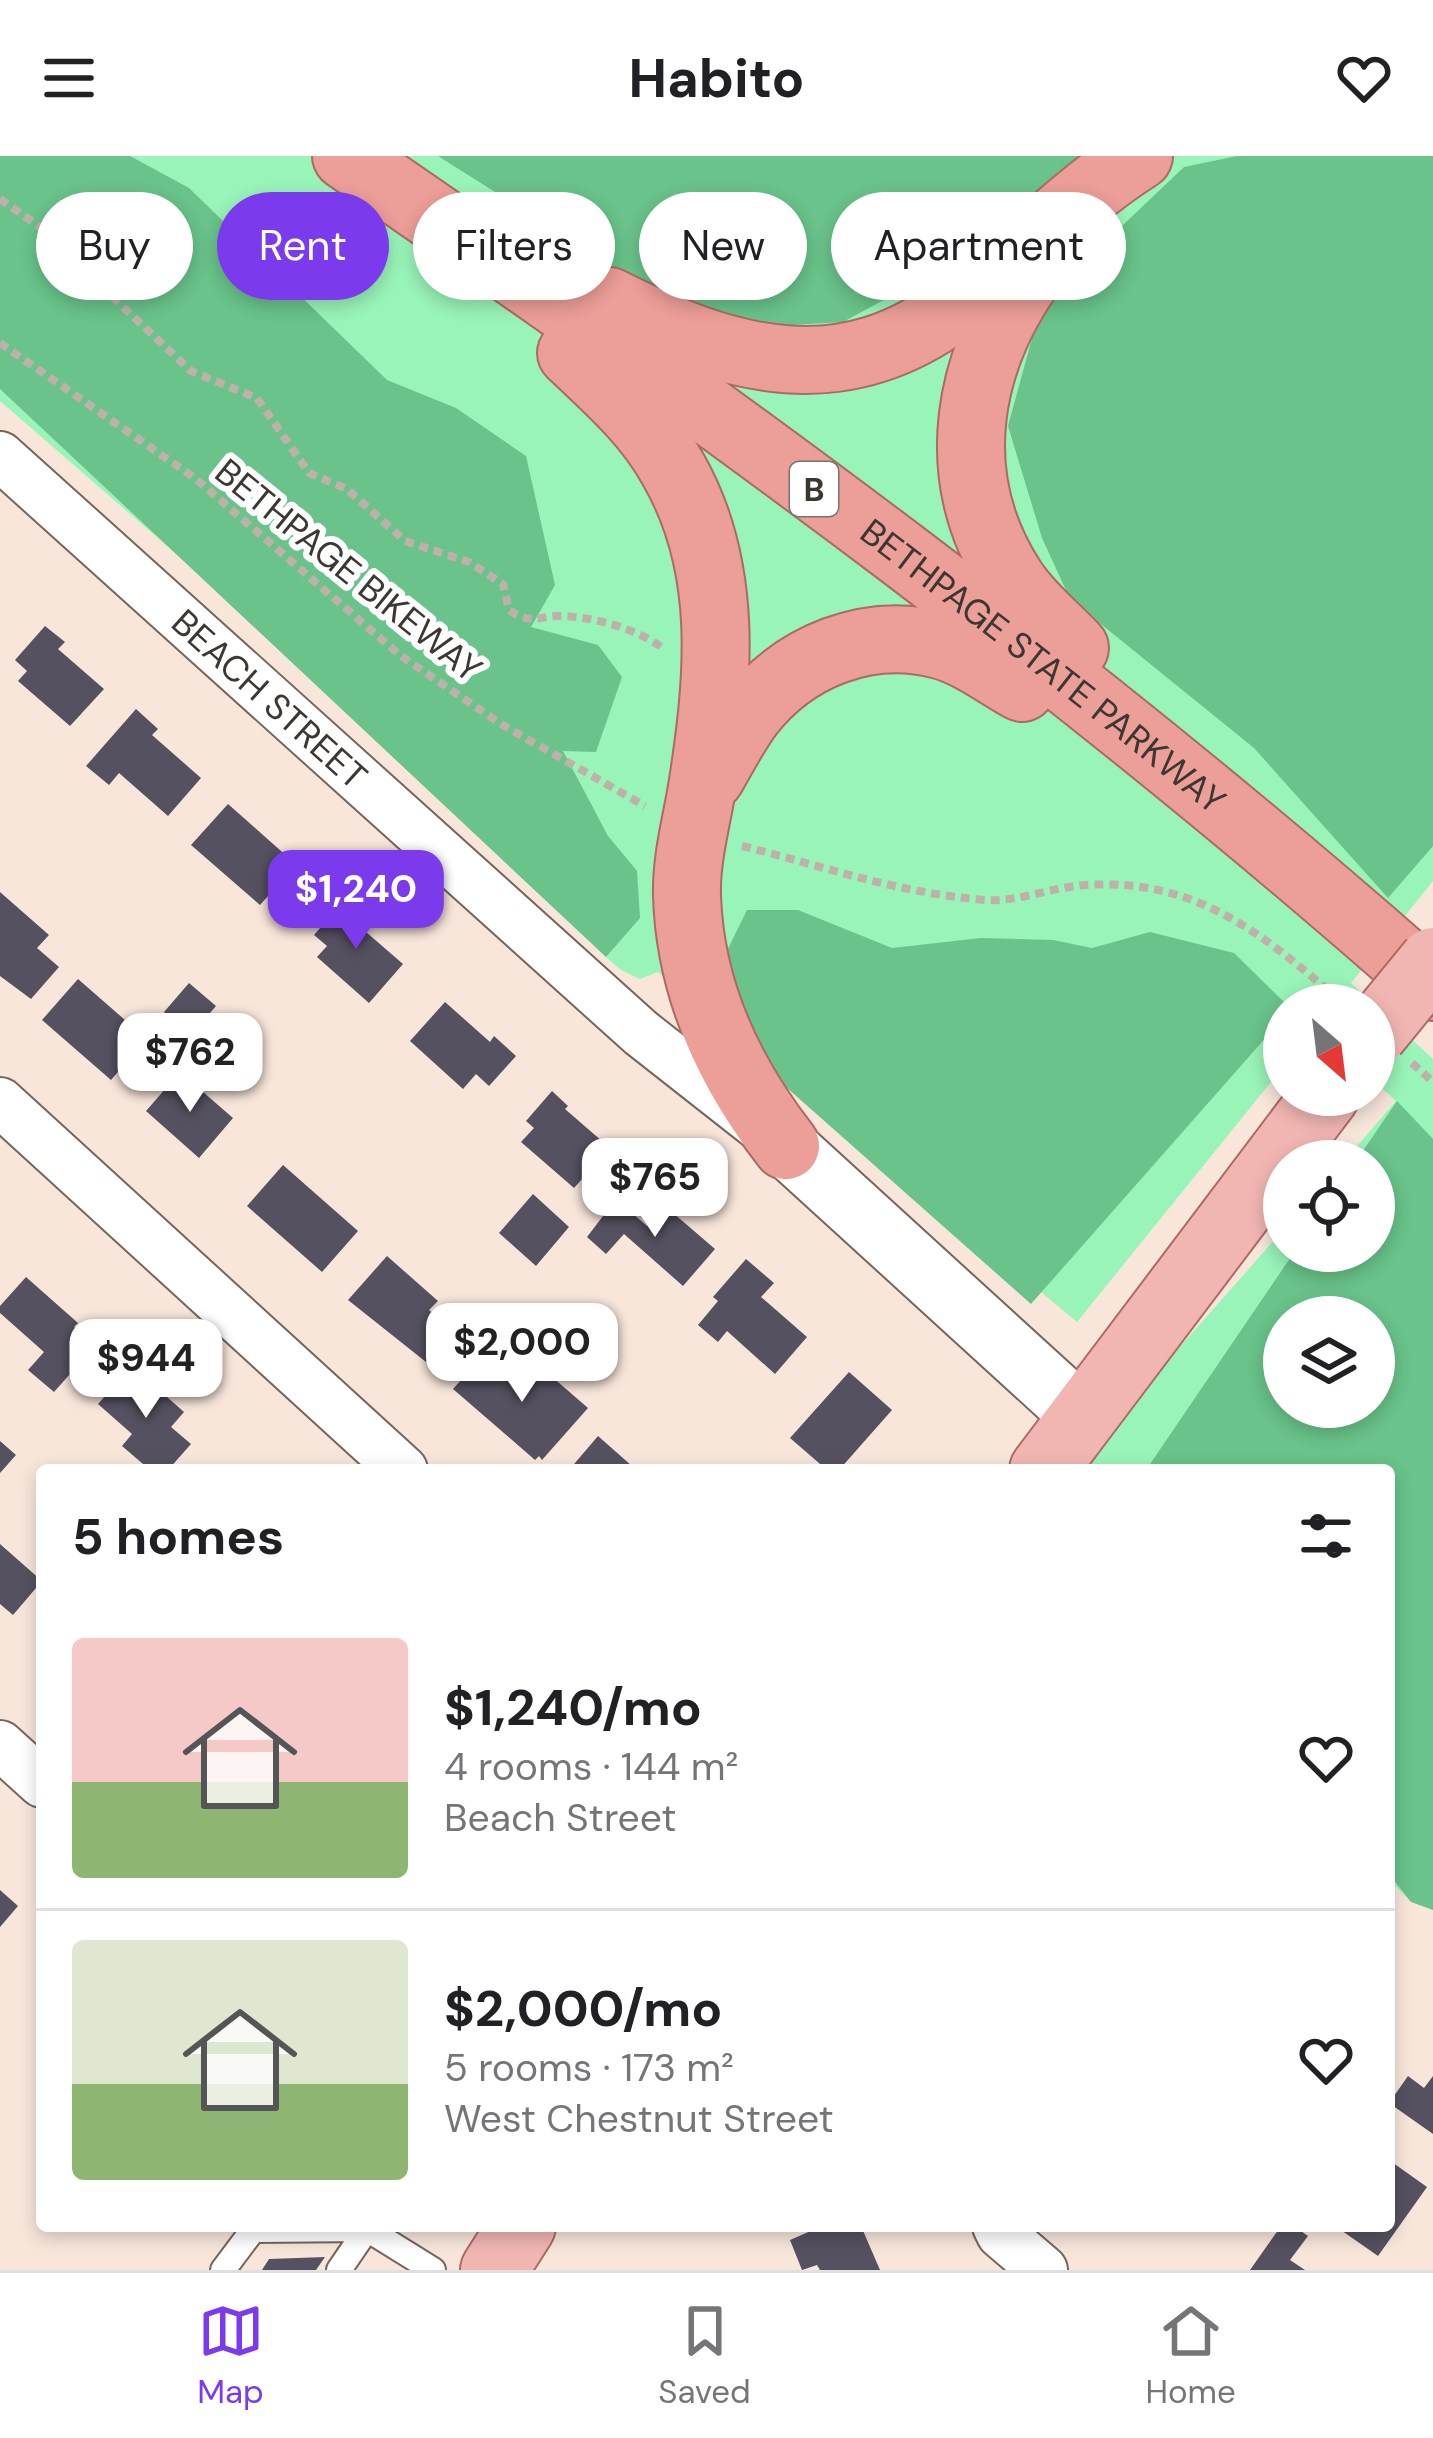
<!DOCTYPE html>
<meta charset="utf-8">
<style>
body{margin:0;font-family:"DM Sans",sans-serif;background:#f2f2f2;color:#202124;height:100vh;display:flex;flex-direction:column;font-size:45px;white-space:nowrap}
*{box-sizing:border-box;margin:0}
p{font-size:39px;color:#757577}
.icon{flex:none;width:66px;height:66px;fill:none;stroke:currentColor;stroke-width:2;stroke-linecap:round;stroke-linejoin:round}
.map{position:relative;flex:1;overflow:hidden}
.drawer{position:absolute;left:36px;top:1308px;width:1359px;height:768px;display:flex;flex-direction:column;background:#fff;border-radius:12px;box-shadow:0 6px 18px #0003}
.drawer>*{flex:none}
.banner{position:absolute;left:36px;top:36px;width:1362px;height:108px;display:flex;gap:24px}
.needle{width:78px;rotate:152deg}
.fabs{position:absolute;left:1263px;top:828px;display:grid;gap:24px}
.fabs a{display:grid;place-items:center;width:132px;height:132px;border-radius:50%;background:#fff;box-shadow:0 6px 18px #0003;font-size:60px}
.price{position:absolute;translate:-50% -102px;padding:0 27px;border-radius:24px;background:#fff;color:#222;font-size:39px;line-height:78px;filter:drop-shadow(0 3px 6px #0008)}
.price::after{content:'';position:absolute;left:50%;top:72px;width:36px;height:27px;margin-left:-18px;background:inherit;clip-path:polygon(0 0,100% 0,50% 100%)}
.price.active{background:#7c3aed;color:#fff}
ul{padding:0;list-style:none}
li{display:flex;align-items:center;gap:36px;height:300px;padding:0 36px}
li+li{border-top:3px solid #e0e0e0}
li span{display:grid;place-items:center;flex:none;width:336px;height:240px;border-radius:12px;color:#555}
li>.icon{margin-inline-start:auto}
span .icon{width:144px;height:144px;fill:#fffc;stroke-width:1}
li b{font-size:51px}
h2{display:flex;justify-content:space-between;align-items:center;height:144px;padding:0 36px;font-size:51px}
.chip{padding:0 42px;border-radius:54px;background:#fff;box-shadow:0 6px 18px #0003;font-size:42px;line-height:108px}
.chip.active{background:#7c3aed;color:#fff}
header{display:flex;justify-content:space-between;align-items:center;height:156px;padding:0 36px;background:#fff;font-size:54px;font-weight:700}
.tabs{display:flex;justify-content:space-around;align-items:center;height:168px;border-top:3px solid #e0e0e0;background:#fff;font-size:33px;color:#757577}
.tabs a{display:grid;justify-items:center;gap:6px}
.tabs .active{color:#7c3aed}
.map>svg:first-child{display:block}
.green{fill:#99f4b9;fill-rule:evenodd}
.forest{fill:#69c38a;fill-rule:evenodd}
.building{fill:#565160}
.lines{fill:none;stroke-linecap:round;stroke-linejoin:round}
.service-casing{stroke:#75665c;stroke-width:28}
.minor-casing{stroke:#75665c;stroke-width:52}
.tertiary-casing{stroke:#75665c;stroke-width:64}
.primary-casing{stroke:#ac6a64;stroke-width:70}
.trunk-casing{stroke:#ac6a64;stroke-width:70}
.path{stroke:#c0b1a8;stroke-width:8;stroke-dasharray:9 6;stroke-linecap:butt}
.service{stroke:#fff;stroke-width:24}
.minor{stroke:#fff;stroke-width:48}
.tertiary{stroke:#fff;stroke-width:60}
.primary{stroke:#f1b6b2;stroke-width:66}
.trunk{stroke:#ec9e98;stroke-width:66}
.primary-bridge-casing{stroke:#ac6a64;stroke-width:70;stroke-linecap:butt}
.primary-bridge{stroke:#f1b6b2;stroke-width:66}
.labels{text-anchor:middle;stroke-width:12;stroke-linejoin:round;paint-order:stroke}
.shield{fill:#fff;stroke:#777370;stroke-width:3}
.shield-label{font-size:33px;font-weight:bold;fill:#3d3732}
.street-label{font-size:36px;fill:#3d3732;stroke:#fff}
</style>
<header><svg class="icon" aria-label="menu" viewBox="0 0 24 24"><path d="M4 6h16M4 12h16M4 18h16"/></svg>Habito<svg class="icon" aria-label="heart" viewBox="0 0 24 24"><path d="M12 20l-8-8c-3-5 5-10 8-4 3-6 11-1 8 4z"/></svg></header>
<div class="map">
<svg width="1433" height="2114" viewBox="0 0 1433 2114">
<rect width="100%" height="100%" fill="#f8e6db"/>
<!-- green -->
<path class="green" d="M 0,0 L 1433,0 L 1433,725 L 1351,827 L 1433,903 L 1433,1711 L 1411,1746 L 1389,1723 L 1389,1314 L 1071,1314 L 1284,1073 L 1284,1095 L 1374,1095 L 1374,1005 L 1344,1005 L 1396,945 L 1374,925 L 1374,849 L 1284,849 L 1284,910 L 1077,1166 L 658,816 L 640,823 L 621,814 L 606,801 L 620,783 L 0,245 ZM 1284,1161 L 1374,1161 L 1374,1251 L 1284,1251 Z"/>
<!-- forest -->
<path class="forest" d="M 0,0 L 130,0 L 189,32 L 387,224 L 456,252 L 526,300 L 555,429 L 531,471 L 598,489 L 622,521 L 596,596 L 563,595 L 608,680 L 637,715 L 640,762 L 606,801 L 0,233 Z
M 438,0 L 1090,0 L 923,123 L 843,166 L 756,171 L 677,151 Z
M 1237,0 L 1433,0 L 1433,690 L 1388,742 L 1254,592 L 1070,443 L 1042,382 L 1008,270 L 1042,146 L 1184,11 Z
M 747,754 L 798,754 L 892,792 L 981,782 L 1053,784 L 1092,792 L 1150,776 L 1234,797 L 1287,849 L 1284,861 L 1031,1148 L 752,901 L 723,803 Z
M 1397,945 L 1433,983 L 1433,1754 L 1411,1746 L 1389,1718 L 1389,1314 L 1146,1314 L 1295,1095 L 1374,1095 L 1374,1005 L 1356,1005 ZM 1374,1161 L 1374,1251 L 1284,1251 L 1284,1161 Z"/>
<!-- building -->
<path class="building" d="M 45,470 L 65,486 L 58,493 L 104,533 L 70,570 L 18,525 L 27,515 L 15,504 Z
M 136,553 L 158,573 L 152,579 L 201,622 L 168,660 L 119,617 L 109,629 L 86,610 Z
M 228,648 L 308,719 L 289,740 L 277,730 L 260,749 L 191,689 Z
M 0,736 L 49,779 L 37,792 L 59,811 L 31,843 L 0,820 Z
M 346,742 L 374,767 L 366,776 L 403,808 L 369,847 L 317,801 L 327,790 L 314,779 Z
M 78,823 L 133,871 L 123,882 L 137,894 L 111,924 L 42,864 Z
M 189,827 L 216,850 L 191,879 L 164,856 Z
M 445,846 L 490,886 L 494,880 L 516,900 L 489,930 L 476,918 L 463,933 L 410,885 Z
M 180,916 L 233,962 L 199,1002 L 146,955 Z
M 552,935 L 568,950 L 565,953 L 610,992 L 574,1032 L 521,986 L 534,972 L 526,965 Z
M 283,1009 L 358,1075 L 322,1116 L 247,1050 Z
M 533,1038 L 569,1071 L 536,1110 L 499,1077 Z
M 616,1043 L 647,1070 L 665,1050 L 715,1093 L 683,1130 L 624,1078 L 606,1098 L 587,1081 Z
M 387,1100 L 438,1145 L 429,1154 L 453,1176 L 426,1206 L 348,1144 Z
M 746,1103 L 774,1127 L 761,1141 L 807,1181 L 775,1218 L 727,1175 L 718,1186 L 698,1169 L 718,1145 L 713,1141 Z
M 26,1121 L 78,1167 L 74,1171 L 95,1190 L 54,1236 L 28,1214 L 44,1196 L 0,1157 L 0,1150 Z
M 485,1197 L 519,1227 L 536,1207 L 588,1252 L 542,1304 L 539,1300 L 535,1304 L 453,1233 Z
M 132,1210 L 184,1256 L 171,1271 L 191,1288 L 168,1314 L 150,1314 L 122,1290 L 132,1278 L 98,1248 Z
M 849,1216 L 892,1254 L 839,1314 L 827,1314 L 790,1282 Z
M 598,1280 L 632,1310 L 636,1314 L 569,1314 Z
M 0,1285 L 16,1299 L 0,1317 Z
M 0,1388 L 42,1425 L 13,1459 L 0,1448 Z
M 0,1734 L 18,1750 L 0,1771 Z
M 1408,1920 L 1424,1932 L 1433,1920 L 1433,1978 L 1389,1947 Z
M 1389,2004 L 1427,2031 L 1378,2100 L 1335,2070 L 1389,2070 Z
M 822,2070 L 861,2070 L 880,2114 L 820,2114 L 817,2109 L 802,2114 L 790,2084 Z
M 1281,2070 L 1294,2070 L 1308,2080 L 1290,2104 L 1305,2114 L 1250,2114 Z
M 325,2101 L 316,2114 L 262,2114 L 269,2103 Z"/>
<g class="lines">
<!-- service casing -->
<g class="service-casing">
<path id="service" d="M 223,2114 L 253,2074 L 367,2073 L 370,2070
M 339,2114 L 367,2073 L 433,2114"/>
</g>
<!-- minor casing -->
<g class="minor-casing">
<g id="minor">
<path id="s1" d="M 0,300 L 641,877 L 758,969"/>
<path d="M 0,946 L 403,1314"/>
<path d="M 0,1589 L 42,1627"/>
<path d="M 997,2070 L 1001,2078 L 1043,2114"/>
</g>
</g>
<!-- tertiary casing -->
<g class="tertiary-casing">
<path id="tertiary" d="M 786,990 L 1082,1260"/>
</g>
<!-- primary casing -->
<g class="primary-casing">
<path id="primary" d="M 1043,1314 L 1326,939
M 494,2114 L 522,2070"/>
</g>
<!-- trunk casing -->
<g class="trunk-casing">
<g id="trunk">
<path id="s2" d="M 346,0 C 722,257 1091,528 1433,831"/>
<path d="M 1040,105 C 967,200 943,318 1012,424 C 1029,450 1054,470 1075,492"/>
<path d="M 609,145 C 730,206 845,239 961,146 C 1021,98 1074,41 1139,0"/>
<path d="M 571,197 C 609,233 647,266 673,313 C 730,412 719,524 702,632 C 696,668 686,703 687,740 C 690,835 729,917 786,990"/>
<path d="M 711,621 C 723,600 735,577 749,558 C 794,500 868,470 940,489 C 970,497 995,517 1022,532"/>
</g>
</g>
<!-- path -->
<path class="path" d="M 0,43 L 66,89 L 102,131 L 191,215 L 257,242 L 309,317 L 347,333 L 405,385 L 469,406 L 503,428 L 509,454 C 533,470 538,459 564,460 C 598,462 636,473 663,492
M 0,187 L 196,323 L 401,500 L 501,568 L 645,650
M 742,690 C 827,711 897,737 985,744 C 1019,746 1052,731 1086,729 C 1194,722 1261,776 1338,843
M 1412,907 L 1433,926"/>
<!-- service -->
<use href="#service" class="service"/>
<!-- minor -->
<use href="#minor" class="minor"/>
<!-- tertiary -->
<use href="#tertiary" class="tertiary"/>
<!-- primary -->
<use href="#primary" class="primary"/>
<!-- trunk -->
<use href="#trunk" class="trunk"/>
<!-- primary-bridge casing -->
<g class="primary-bridge-casing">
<path id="primary-bridge" d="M 1374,877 L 1433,805"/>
</g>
<!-- primary-bridge -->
<use href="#primary-bridge" class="primary-bridge"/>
</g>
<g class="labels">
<!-- shield labels -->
<rect class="shield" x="790" y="306" width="48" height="54" rx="9"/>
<g class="shield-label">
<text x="814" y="345">B</text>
</g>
<!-- street labels -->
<g class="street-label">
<text transform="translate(349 414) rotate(39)" y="13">BETHPAGE BIKEWAY</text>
<text dy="13" stroke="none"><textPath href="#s2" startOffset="864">BETHPAGE STATE PARKWAY</textPath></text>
<text dy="13" stroke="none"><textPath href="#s1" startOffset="363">BEACH STREET</textPath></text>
</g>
</g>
</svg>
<div class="fabs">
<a><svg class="needle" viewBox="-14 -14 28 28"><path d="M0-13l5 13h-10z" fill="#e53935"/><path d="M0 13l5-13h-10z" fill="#757577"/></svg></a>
<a><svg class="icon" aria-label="locate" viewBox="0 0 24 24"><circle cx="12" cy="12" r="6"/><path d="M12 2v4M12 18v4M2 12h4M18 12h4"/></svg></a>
<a><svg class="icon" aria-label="layers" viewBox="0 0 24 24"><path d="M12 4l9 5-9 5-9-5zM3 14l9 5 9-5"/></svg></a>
</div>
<b class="price active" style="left:356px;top:796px">$1,240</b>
<b class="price" style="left:190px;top:959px">$762</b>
<b class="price" style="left:655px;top:1084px">$765</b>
<b class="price" style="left:522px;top:1249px">$2,000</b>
<b class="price" style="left:146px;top:1265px">$944</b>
<div class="banner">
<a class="chip">Buy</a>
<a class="chip active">Rent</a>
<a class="chip">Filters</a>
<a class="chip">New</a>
<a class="chip">Apartment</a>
</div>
<section class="drawer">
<h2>5 homes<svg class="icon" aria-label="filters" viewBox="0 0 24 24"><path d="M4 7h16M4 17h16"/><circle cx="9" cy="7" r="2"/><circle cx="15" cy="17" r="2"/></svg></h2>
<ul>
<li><span style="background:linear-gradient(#f6c9c9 60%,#8fb573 0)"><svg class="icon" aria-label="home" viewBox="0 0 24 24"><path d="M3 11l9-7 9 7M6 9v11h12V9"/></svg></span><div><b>$1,240/mo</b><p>4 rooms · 144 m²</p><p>Beach Street</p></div><svg class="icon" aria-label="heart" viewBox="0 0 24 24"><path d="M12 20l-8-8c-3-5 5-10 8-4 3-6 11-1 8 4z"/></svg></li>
<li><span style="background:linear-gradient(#dfe7d0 60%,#8fb573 0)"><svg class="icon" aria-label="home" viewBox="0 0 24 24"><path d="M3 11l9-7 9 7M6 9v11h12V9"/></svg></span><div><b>$2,000/mo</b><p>5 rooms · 173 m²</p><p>West Chestnut Street</p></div><svg class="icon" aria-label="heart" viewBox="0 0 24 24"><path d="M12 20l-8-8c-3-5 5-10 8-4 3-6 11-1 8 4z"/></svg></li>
</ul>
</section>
</div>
<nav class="tabs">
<a class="active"><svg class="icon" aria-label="map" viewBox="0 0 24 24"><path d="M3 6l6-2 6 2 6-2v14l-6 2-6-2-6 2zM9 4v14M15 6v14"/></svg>Map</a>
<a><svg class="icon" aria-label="saved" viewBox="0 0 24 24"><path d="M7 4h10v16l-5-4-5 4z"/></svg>Saved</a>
<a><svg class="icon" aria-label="home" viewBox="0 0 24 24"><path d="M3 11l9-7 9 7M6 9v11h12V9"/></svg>Home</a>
</nav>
